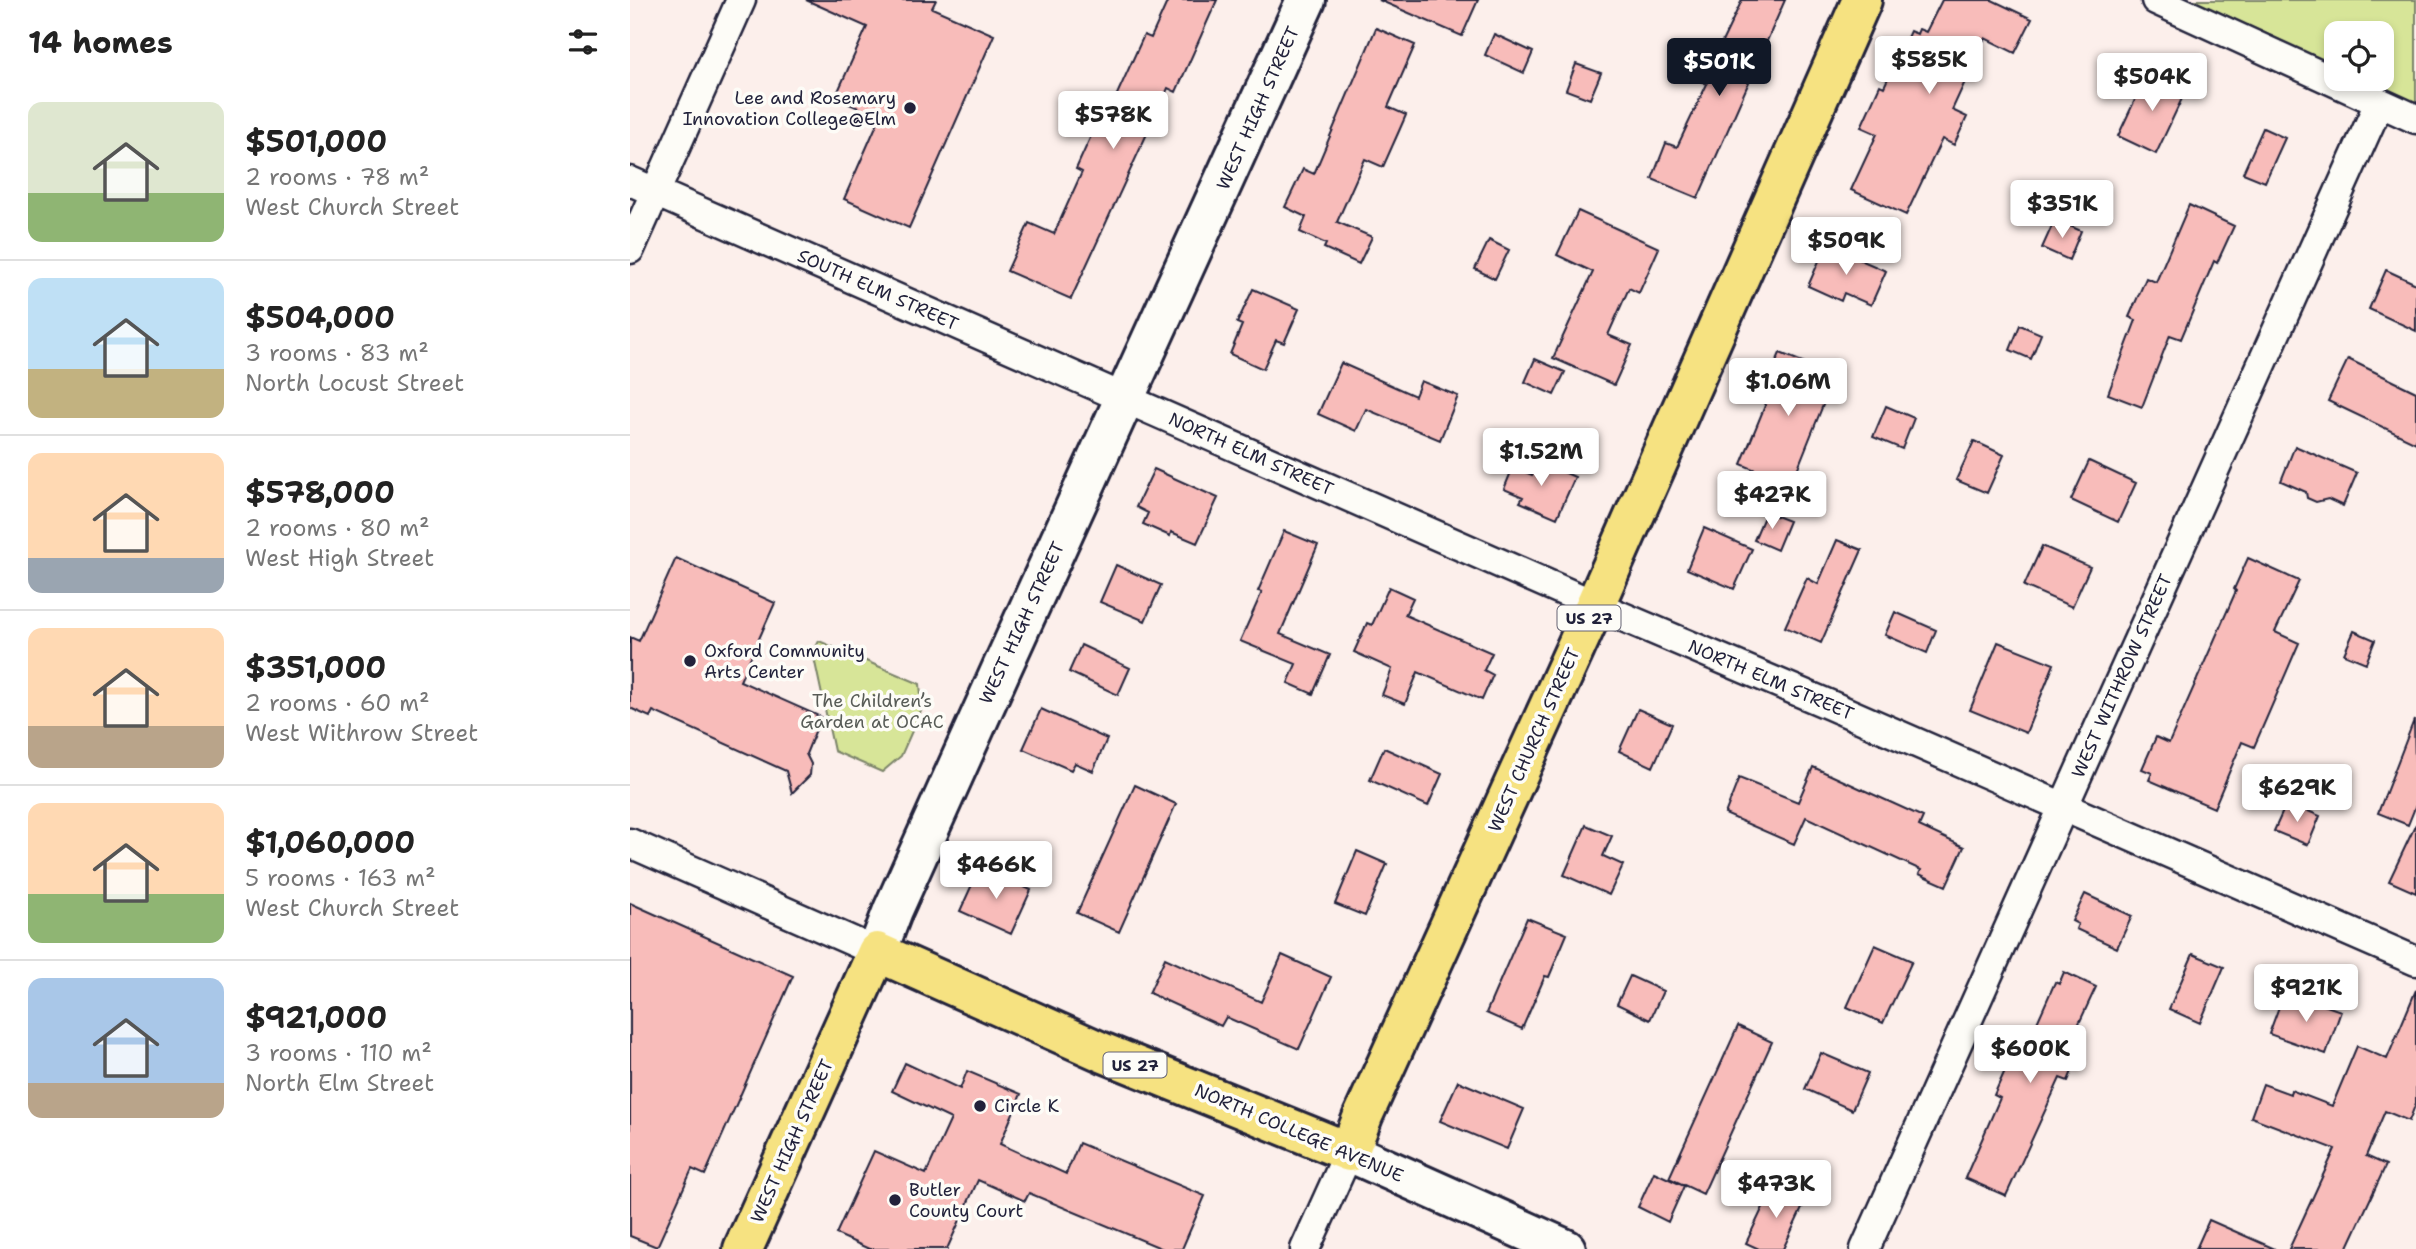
<!DOCTYPE html>
<meta charset="utf-8">
<style>
body{margin:0;font-family:"Shantell Sans",sans-serif;background:#f2f2f2;color:#222;height:100vh;display:flex;flex-direction:column;font-size:26px;white-space:nowrap}
*{box-sizing:border-box;margin:0}
p{font-size:23px;color:#767676}
.icon{flex:none;width:38px;height:38px;fill:none;stroke:currentColor;stroke-width:2;stroke-linecap:round;stroke-linejoin:round}
.map{position:relative;flex:1;overflow:hidden}
.panel{display:flex;flex-direction:column;background:#fff;width:630px}
.panel>*{flex:none}
.controls{position:absolute;left:1694px;top:21px;display:grid;gap:14px}
.controls a{display:grid;place-items:center;width:70px;height:70px;border-radius:14px;background:#fff;box-shadow:0 4px 10px #0003;font-size:35px}
.price{position:absolute;translate:-50% -60px;padding:0 16px;border-radius:7px;background:#fff;color:#222;font-size:23px;line-height:46px;filter:drop-shadow(0 2px 4px #0008)}
.price::after{content:'';position:absolute;left:50%;top:42px;width:21px;height:16px;margin-left:-10px;background:inherit;clip-path:polygon(0 0,100% 0,50% 100%)}
.price.on{background:#111827;color:#fff}
ul{padding:0;list-style:none}
li{display:flex;align-items:center;gap:21px;height:175px;padding:0 28px}
li+li{border-top:2px solid #e0e0e0}
li span{display:grid;place-items:center;flex:none;width:196px;height:140px;border-radius:14px;color:#555}
li>.icon{margin-inline-start:auto}
span .icon{width:84px;height:84px;fill:#fffc;stroke-width:1}
li b{font-size:30px}
h2{display:flex;justify-content:space-between;align-items:center;height:84px;padding:0 28px;font-size:30px}
main{display:flex;flex:1;min-height:0}
.map>svg:first-child{display:block}
.green{fill:#d7e598;stroke:#7c846a;stroke-width:2;fill-rule:evenodd}
.building{fill:#f8bcba;stroke:#22223b;stroke-width:2}
.lines{fill:none;stroke-linecap:round;stroke-linejoin:round}
.street-casing{stroke:#22223b;stroke-width:33}
.secondary-casing{stroke:#22223b;stroke-width:44}
.highway-casing{stroke:#22223b;stroke-width:44}
.street{stroke:#fdfcf7;stroke-width:28}
.secondary{stroke:#fdfcf7;stroke-width:38}
.highway{stroke:#f6e281;stroke-width:38}
.poi-dot{fill:#22223b;stroke:#fdfcf7;stroke-width:2.5}
.labels{text-anchor:middle;stroke-width:7;stroke-linejoin:round;paint-order:stroke}
.shield{fill:#fdfcf7;stroke:#646373;stroke-width:2}
.shield-label{font-size:16px;font-weight:bold;fill:#22223b}
.poi-label{font-size:18px;fill:#22223b;stroke:#fdfcf7;text-anchor:start}
.street-label{font-size:18px;fill:#22223b;stroke:#fdfcf7}
.park-label{font-size:18px;fill:#585c57;stroke:#fdfcf7}
</style>
<main>
<section class="panel">
<h2>14 homes<svg class="icon" aria-label="filters" viewBox="0 0 24 24"><path d="M4 7h16M4 17h16"/><circle cx="9" cy="7" r="2"/><circle cx="15" cy="17" r="2"/></svg></h2>
<ul>
<li><span style="background:linear-gradient(#dfe7d0 65%,#8fb573 0)"><svg class="icon" aria-label="home" viewBox="0 0 24 24"><path d="M3 11l9-7 9 7M6 9v11h12V9"/></svg></span><div><b>$501,000</b><p>2 rooms · 78 m²</p><p>West Church Street</p></div></li>
<li><span style="background:linear-gradient(#bfe0f5 65%,#c2b280 0)"><svg class="icon" aria-label="home" viewBox="0 0 24 24"><path d="M3 11l9-7 9 7M6 9v11h12V9"/></svg></span><div><b>$504,000</b><p>3 rooms · 83 m²</p><p>North Locust Street</p></div></li>
<li><span style="background:linear-gradient(#ffd9b3 75%,#9aa5b1 0)"><svg class="icon" aria-label="home" viewBox="0 0 24 24"><path d="M3 11l9-7 9 7M6 9v11h12V9"/></svg></span><div><b>$578,000</b><p>2 rooms · 80 m²</p><p>West High Street</p></div></li>
<li><span style="background:linear-gradient(#ffd9b3 70%,#b9a48a 0)"><svg class="icon" aria-label="home" viewBox="0 0 24 24"><path d="M3 11l9-7 9 7M6 9v11h12V9"/></svg></span><div><b>$351,000</b><p>2 rooms · 60 m²</p><p>West Withrow Street</p></div></li>
<li><span style="background:linear-gradient(#ffd9b3 65%,#8fb573 0)"><svg class="icon" aria-label="home" viewBox="0 0 24 24"><path d="M3 11l9-7 9 7M6 9v11h12V9"/></svg></span><div><b>$1,060,000</b><p>5 rooms · 163 m²</p><p>West Church Street</p></div></li>
<li><span style="background:linear-gradient(#a9c7e8 75%,#b9a48a 0)"><svg class="icon" aria-label="home" viewBox="0 0 24 24"><path d="M3 11l9-7 9 7M6 9v11h12V9"/></svg></span><div><b>$921,000</b><p>3 rooms · 110 m²</p><p>North Elm Street</p></div></li>
</ul>
</section>
<div class="map">
<svg width="1786" height="1249" viewBox="0 0 1786 1249">
<rect width="100%" height="100%" fill="#fcefeb"/>
<filter id="ink" filterUnits="userSpaceOnUse"><feTurbulence type="fractalNoise" baseFrequency=".0143" numOctaves="2"/><feDisplacementMap in="SourceGraphic" scale="14" xChannelSelector="R" yChannelSelector="G"/><feConvolveMatrix kernelMatrix="1 2 1 2 8 2 1 2 1" color-interpolation-filters="sRGB"/></filter>
<g filter="url(#ink)">
<!-- green -->
<path class="green" d="M 1526,0 L 1786,0 L 1786,119 ZM 1706,33 L 1752,33 L 1752,79 L 1706,79 Z
M 189,641 L 290,684 L 292,708 L 282,731 L 271,756 L 252,772 L 204,751 L 183,653 Z"/>
<!-- building -->
<path class="building" d="M 176,0 L 306,0 L 302,8 L 364,35 L 279,228 L 214,199 L 250,117 L 205,98 L 237,27 Z
M 538,0 L 587,0 L 546,92 L 538,88 L 441,299 L 377,271 L 399,223 L 424,234 L 452,172 L 446,169 L 474,107 L 480,110 L 514,35 L 521,38 Z
M 749,0 L 848,0 L 832,36 Z
M 1112,0 L 1155,0 L 1068,198 L 1022,179 L 1036,143 L 1047,147 L 1077,84 L 1073,82 Z
M 1312,0 L 1362,0 L 1402,19 L 1385,53 L 1355,38 L 1322,110 L 1337,117 L 1324,145 L 1312,139 L 1276,215 L 1221,190 L 1247,134 L 1231,127 L 1250,85 L 1254,87 L 1280,31 L 1287,34 L 1289,29 L 1296,32 Z
M 746,28 L 785,45 L 758,107 L 776,115 L 769,131 L 753,167 L 735,159 L 707,222 L 742,237 L 729,264 L 694,248 L 696,244 L 670,232 L 676,217 L 655,207 L 673,169 L 684,174 Z
M 864,34 L 903,52 L 894,73 L 855,55 Z
M 946,64 L 971,73 L 960,99 L 936,90 Z
M 1518,72 L 1556,90 L 1526,154 L 1488,136 Z
M 1633,128 L 1655,138 L 1635,182 L 1613,173 Z
M 1559,205 L 1604,226 L 1587,263 L 1584,261 L 1551,339 L 1540,335 L 1512,407 L 1478,394 L 1506,320 L 1499,317 L 1516,278 L 1526,282 Z
M 948,211 L 1029,248 L 1009,293 L 999,288 L 978,335 L 1002,345 L 984,385 L 923,358 L 963,272 L 927,255 Z
M 1425,219 L 1451,231 L 1439,260 L 1412,248 Z
M 859,240 L 879,250 L 865,279 L 845,269 Z
M 1196,245 L 1256,271 L 1241,305 L 1214,293 L 1211,301 L 1178,286 Z
M 1756,270 L 1786,284 L 1786,331 L 1739,309 Z
M 623,289 L 669,309 L 654,343 L 646,340 L 633,369 L 600,354 L 612,325 L 607,323 Z
M 1390,325 L 1411,334 L 1401,359 L 1380,350 Z
M 1150,353 L 1205,375 L 1161,485 L 1111,464 L 1139,396 L 1133,393 Z
M 905,359 L 935,372 L 924,395 L 895,382 Z
M 1718,359 L 1786,392 L 1786,443 L 1698,401 Z
M 711,363 L 785,396 L 791,381 L 828,396 L 810,440 L 736,409 L 726,431 L 688,414 Z
M 1256,406 L 1284,418 L 1272,449 L 1243,437 Z
M 1344,441 L 1374,455 L 1357,493 L 1326,480 Z
M 1665,446 L 1727,473 L 1713,506 L 1698,499 L 1686,502 L 1677,498 L 1676,492 L 1651,481 Z
M 908,461 L 945,477 L 927,518 L 890,502 L 893,497 L 874,489 L 883,467 L 902,475 Z
M 1459,461 L 1506,483 L 1488,522 L 1441,500 Z
M 524,469 L 588,498 L 567,543 L 541,532 L 540,536 L 513,524 L 518,513 L 506,507 Z
M 1136,512 L 1159,521 L 1147,550 L 1124,540 Z
M 1074,528 L 1122,549 L 1104,589 L 1057,569 Z
M 654,531 L 688,545 L 650,634 L 700,655 L 683,694 L 658,683 L 666,664 L 610,641 L 632,592 L 628,591 Z
M 1207,540 L 1232,550 L 1191,643 L 1155,627 L 1177,578 L 1188,584 Z
M 1412,546 L 1460,567 L 1442,607 L 1394,586 Z
M 46,558 L 145,603 L 110,681 L 191,717 L 176,754 L 181,764 L 180,775 L 162,793 L 156,771 L 23,711 L 20,717 L 0,708 L 0,637 L 9,641 Z
M 1618,558 L 1669,581 L 1645,632 L 1669,643 L 1624,747 L 1612,742 L 1584,808 L 1519,780 L 1522,773 L 1512,769 L 1526,737 L 1539,743 L 1606,591 L 1604,589 Z
M 486,565 L 531,585 L 515,621 L 470,602 Z
M 759,587 L 783,598 L 775,615 L 862,653 L 854,670 L 863,675 L 852,700 L 788,672 L 775,704 L 752,695 L 762,669 L 724,652 L 737,623 L 742,625 Z
M 1265,612 L 1306,630 L 1297,653 L 1255,635 Z
M 1724,631 L 1745,640 L 1736,663 L 1714,654 Z
M 1368,642 L 1424,664 L 1396,733 L 1340,710 Z
M 451,645 L 500,668 L 488,695 L 439,672 Z
M 411,709 L 477,739 L 463,771 L 445,763 L 441,770 L 393,749 Z
M 1008,709 L 1042,724 L 1023,767 L 989,751 Z
M 1784,720 L 1786,805 L 1778,825 L 1748,813 Z
M 754,748 L 812,774 L 798,806 L 740,780 Z
M 1183,767 L 1293,817 L 1289,826 L 1334,847 L 1316,886 L 1289,874 L 1291,870 L 1176,817 L 1164,844 L 1095,814 L 1109,778 L 1168,802 Z
M 505,785 L 546,804 L 489,932 L 447,913 Z
M 1657,802 L 1690,816 L 1678,845 L 1644,831 Z
M 1786,824 L 1786,893 L 1759,881 Z
M 956,825 L 982,836 L 973,856 L 993,865 L 979,895 L 934,875 Z
M 727,851 L 757,864 L 735,916 L 705,904 Z
M 350,867 L 401,890 L 381,934 L 330,911 Z
M 1455,894 L 1502,916 L 1487,948 L 1446,929 L 1448,924 L 1442,921 Z
M 0,903 L 163,976 L 75,1175 L 62,1169 L 27,1247 L 0,1236 Z
M 897,918 L 937,934 L 919,977 L 915,976 L 892,1029 L 856,1013 Z
M 1245,945 L 1282,961 L 1253,1023 L 1217,1007 Z
M 1563,954 L 1594,967 L 1570,1023 L 1539,1009 Z
M 652,955 L 701,977 L 669,1049 L 596,1017 L 591,1026 L 519,993 L 535,958 L 631,1002 Z
M 1434,972 L 1466,987 L 1438,1047 L 1450,1052 L 1438,1081 L 1430,1078 L 1376,1196 L 1335,1178 L 1370,1098 L 1364,1095 L 1394,1028 L 1403,1032 L 1425,982 L 1429,984 Z
M 1000,976 L 1033,991 L 1020,1020 L 987,1004 Z
M 1786,990 L 1786,1103 L 1779,1121 L 1755,1111 L 1736,1156 L 1756,1165 L 1717,1249 L 1659,1249 L 1705,1149 L 1621,1117 L 1633,1084 L 1660,1094 L 1661,1090 L 1702,1106 L 1727,1046 L 1757,1059 Z
M 1662,994 L 1711,1011 L 1696,1054 L 1639,1034 L 1650,1004 L 1657,1007 Z
M 1108,1026 L 1142,1042 L 1073,1194 L 1039,1178 Z
M 1191,1053 L 1238,1073 L 1222,1110 L 1175,1089 Z
M 275,1063 L 330,1089 L 337,1071 L 391,1094 L 370,1144 L 436,1174 L 449,1143 L 575,1196 L 552,1249 L 533,1249 L 399,1193 L 395,1201 L 348,1180 L 317,1249 L 239,1249 L 206,1234 L 244,1151 L 296,1174 L 321,1119 L 262,1091 Z
M 828,1081 L 894,1109 L 877,1149 L 810,1121 Z
M 1024,1172 L 1054,1186 L 1038,1222 L 1008,1207 Z
M 1144,1184 L 1176,1200 L 1153,1249 L 1129,1249 L 1116,1243 Z
M 1579,1220 L 1645,1249 L 1566,1249 Z"/>
<g class="lines">
<!-- street casing -->
<g class="street-casing">
<path id="street" d="M 1526,0 L 1786,119
M 0,181 L 965,605 L 1200,705 L 1786,961
M 0,249 L 111,0
M 0,843 L 247,952
M 675,1249 L 719,1152
M 1235,1249 L 1749,103"/>
</g>
<!-- secondary casing -->
<g class="secondary-casing">
<path id="secondary" d="M 247,952 L 263,910 L 370,672 L 676,0
M 719,1152 L 936,1249"/>
</g>
<!-- highway casing -->
<g class="highway-casing">
<path id="highway" d="M 113,1249 L 247,952 L 474,1053 L 719,1152 L 733,1116 L 965,605 L 1232,0"/>
</g>
<!-- street -->
<use href="#street" class="street"/>
<!-- secondary -->
<use href="#secondary" class="secondary"/>
<!-- highway -->
<use href="#highway" class="highway"/>
</g>
</g>
<!-- markers -->
<g class="poi-dot">
<circle cx="280" cy="108" r="7"/>
<circle cx="60" cy="661" r="7"/>
<circle cx="350" cy="1106" r="7"/>
<circle cx="265" cy="1200" r="7"/>
</g>
<g class="labels">
<!-- shield labels -->
<g class="shield">
<rect x="927.5" y="605.5" width="63" height="25" rx="5"/>
<rect x="473.5" y="1052.5" width="63" height="25" rx="5"/>
</g>
<g class="shield-label">
<text x="959" y="624">US 27</text>
<text x="505" y="1071">US 27</text>
</g>
<!-- poi labels -->
<g class="poi-label">
<text x="266" y="104" text-anchor="end">Lee and Rosemary<tspan x="266" dy="21">Innovation College@Elm</tspan></text>
<text x="74" y="657">Oxford Community<tspan x="74" dy="21">Arts Center</tspan></text>
<text x="364" y="1112">Circle K</text>
<text x="279" y="1196">Butler<tspan x="279" dy="21">County Court</tspan></text>
</g>
<!-- street labels -->
<g class="street-label">
<text transform="translate(628 108) rotate(-66)" y="6">WEST HIGH STREET</text>
<text transform="translate(248 290) rotate(24)" y="6">SOUTH ELM STREET</text>
<text transform="translate(621 454) rotate(24)" y="6">NORTH ELM STREET</text>
<text transform="translate(392 623) rotate(-65)" y="6">WEST HIGH STREET</text>
<text transform="translate(1492 676) rotate(-66)" y="6">WEST WITHROW STREET</text>
<text transform="translate(1141 680) rotate(23)" y="6">NORTH ELM STREET</text>
<text transform="translate(904 740) rotate(-66)" y="6">WEST CHURCH STREET</text>
<text transform="translate(669 1133) rotate(23)" y="6">NORTH COLLEGE AVENUE</text>
<text transform="translate(162 1141) rotate(-66)" y="6">WEST HIGH STREET</text>
</g>
<!-- park labels -->
<g class="park-label">
<text x="242" y="707">The Children’s<tspan x="242" dy="21">Garden at OCAC</tspan></text>
</g>
</g>
</svg>
<div class="controls">
<a><svg class="icon" aria-label="locate" viewBox="0 0 24 24"><circle cx="12" cy="12" r="6"/><path d="M12 2v4M12 18v4M2 12h4M18 12h4"/></svg></a>
</div>
<b class="price" style="left:1299px;top:96px">$585K</b>
<b class="price on" style="left:1089px;top:98px">$501K</b>
<b class="price" style="left:1522px;top:113px">$504K</b>
<b class="price" style="left:483px;top:151px">$578K</b>
<b class="price" style="left:1432px;top:240px">$351K</b>
<b class="price" style="left:1216px;top:277px">$509K</b>
<b class="price" style="left:1158px;top:418px">$1.06M</b>
<b class="price" style="left:911px;top:488px">$1.52M</b>
<b class="price" style="left:1142px;top:531px">$427K</b>
<b class="price" style="left:1667px;top:824px">$629K</b>
<b class="price" style="left:366px;top:901px">$466K</b>
<b class="price" style="left:1676px;top:1024px">$921K</b>
<b class="price" style="left:1400px;top:1085px">$600K</b>
<b class="price" style="left:1146px;top:1220px">$473K</b>
</div>
</main>
